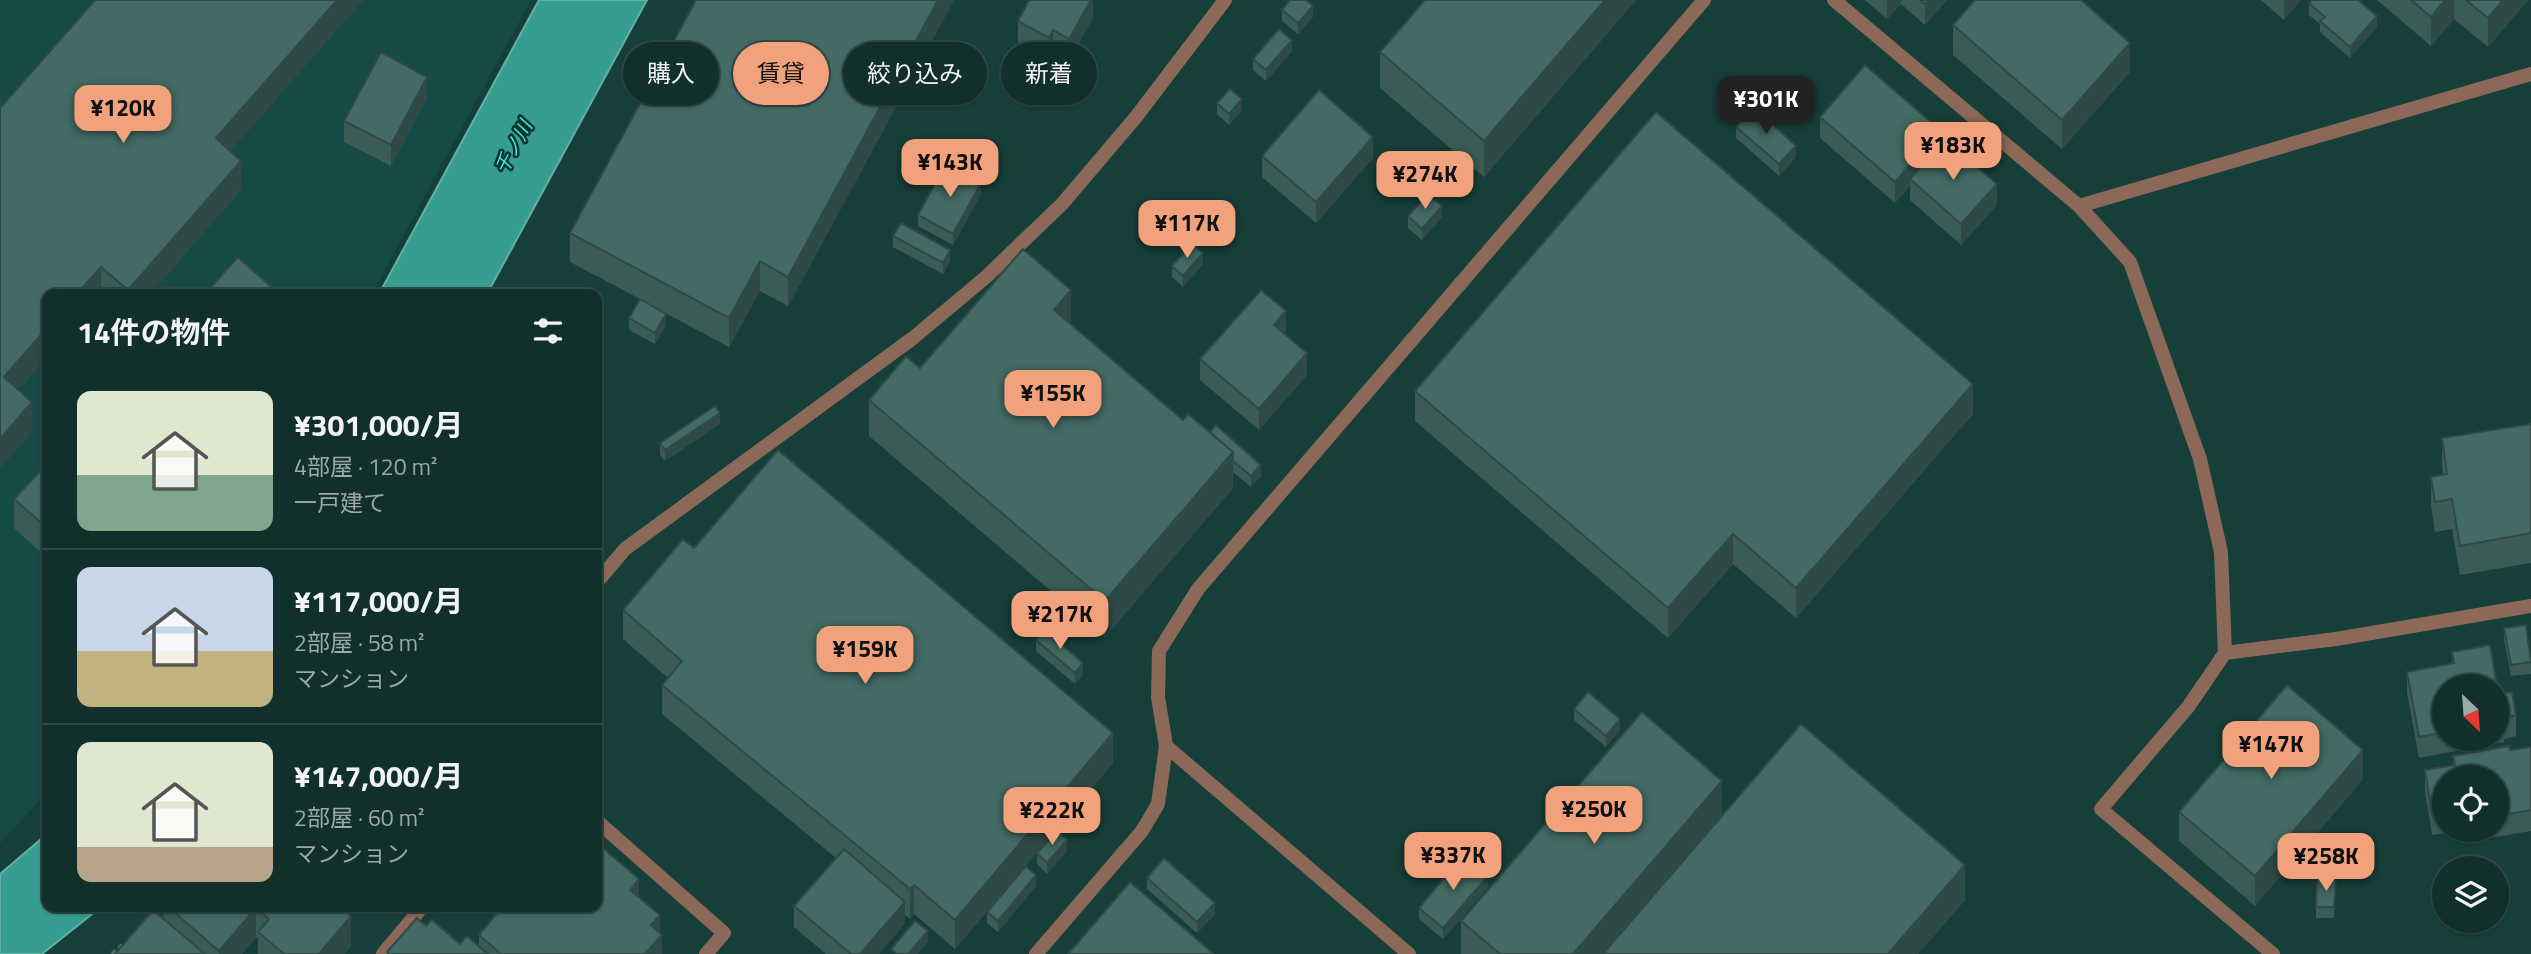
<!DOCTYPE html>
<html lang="ja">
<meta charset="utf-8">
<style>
body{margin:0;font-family:"Titillium Web","Noto Sans JP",sans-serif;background:#1e3b37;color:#f1f3f6;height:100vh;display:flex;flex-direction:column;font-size:26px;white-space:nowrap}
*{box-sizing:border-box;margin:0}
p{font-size:23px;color:#9ca9a9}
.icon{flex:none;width:38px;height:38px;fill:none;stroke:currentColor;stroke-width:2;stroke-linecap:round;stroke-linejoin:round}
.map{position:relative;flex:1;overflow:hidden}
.panel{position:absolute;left:42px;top:289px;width:560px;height:623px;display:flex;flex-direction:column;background:#112f2b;border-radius:14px;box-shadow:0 2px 5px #0004,0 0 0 2px #304a47}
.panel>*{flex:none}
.hud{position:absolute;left:623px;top:42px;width:665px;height:63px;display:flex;gap:14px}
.needle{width:46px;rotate:155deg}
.fabs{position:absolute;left:2432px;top:674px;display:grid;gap:14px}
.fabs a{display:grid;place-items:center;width:77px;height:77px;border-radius:50%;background:#112f2b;box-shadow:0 2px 5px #0004,0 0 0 2px #304a47;font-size:35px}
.price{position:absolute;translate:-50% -60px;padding:0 16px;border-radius:14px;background:#f1a17c;color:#111;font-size:23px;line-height:46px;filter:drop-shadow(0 2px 4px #0008)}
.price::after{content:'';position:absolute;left:50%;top:42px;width:21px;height:16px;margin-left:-10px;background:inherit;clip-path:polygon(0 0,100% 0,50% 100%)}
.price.active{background:#222;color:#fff}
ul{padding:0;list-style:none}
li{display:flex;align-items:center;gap:21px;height:175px;padding:0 35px}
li+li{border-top:2px solid #304a47}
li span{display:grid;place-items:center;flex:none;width:196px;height:140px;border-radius:14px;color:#555}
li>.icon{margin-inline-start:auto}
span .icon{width:84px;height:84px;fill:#fffc;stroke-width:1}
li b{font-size:30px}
h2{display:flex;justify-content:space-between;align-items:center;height:84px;padding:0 35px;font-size:30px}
.chip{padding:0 24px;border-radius:32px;background:#112f2b;box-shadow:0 2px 5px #0004,0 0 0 2px #304a47;font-size:24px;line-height:63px}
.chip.active{background:#f1a17c;color:#111}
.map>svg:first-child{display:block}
.built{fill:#164a44}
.water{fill:#389d91;stroke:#62afa6;stroke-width:2}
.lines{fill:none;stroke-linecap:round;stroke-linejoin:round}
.path{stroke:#4c6e69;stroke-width:4.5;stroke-dasharray:5 3.5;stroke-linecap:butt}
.service{stroke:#8c6858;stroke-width:14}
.minor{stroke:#8c6858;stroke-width:14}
.tertiary{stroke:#8c6858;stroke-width:14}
.wall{fill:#3a5b56}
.shaded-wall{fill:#2f4a46}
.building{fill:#436a64;stroke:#2f4a46;stroke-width:2}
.labels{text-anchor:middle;stroke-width:5;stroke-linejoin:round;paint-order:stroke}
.water-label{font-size:19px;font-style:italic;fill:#31f5e1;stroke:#0b342f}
</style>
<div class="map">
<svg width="2531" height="954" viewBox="0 0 2531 954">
<rect width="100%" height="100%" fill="#173f39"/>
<!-- built -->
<path class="built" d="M 0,0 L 531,0 L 372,294 L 47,294 L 47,793 L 0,843 Z"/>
<!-- water -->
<path class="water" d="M 539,0 L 647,0 L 487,294 L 379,294 Z
M 47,834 L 47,906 L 101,907 L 42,954 L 0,954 L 0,874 Z"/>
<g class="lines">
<!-- path -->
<path class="path" d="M 155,916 L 163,906
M 112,954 L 125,943"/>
<!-- service -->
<path class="service" d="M 1834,0 L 2079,206 L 2130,262 L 2200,459 L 2221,552 L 2225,653 L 2188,707 L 2101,809 L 2273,954
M 2079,206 L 2531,74
M 2225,653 L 2336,639
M 1166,746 L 1409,954
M 1036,954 L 1142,831 L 1158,804 L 1166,746 L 1158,697 L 1159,651 L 1198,589 L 1704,0"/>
<!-- minor -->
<path class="minor" d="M 597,582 L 625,549 L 913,338 L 986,277 L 1062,204 L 1136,117 L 1225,0
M 597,821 L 724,933 L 706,954
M 383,954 L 423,906"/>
<!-- tertiary -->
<path class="tertiary" d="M 2336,639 L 2531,606"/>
</g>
<!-- wall -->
<path class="wall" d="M 95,0 L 363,0 L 230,151 L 241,190 L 150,294 L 47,294 L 47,357 L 18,390 L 32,432 L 0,468 Z
M 696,0 L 954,0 L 788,306 L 760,291 L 729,347 L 652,306 L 666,325 L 655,344 L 629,330 L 629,318 L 640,299 L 570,262 L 570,233 Z
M 1093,0 L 1093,18 L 1069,60 L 1053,51 L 1049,59 L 1018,42 L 1018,21 Z
M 1636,0 L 1484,177 L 1380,88 L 1380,52 Z
M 1865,0 L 1947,0 L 1925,25 L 1901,4 L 1887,19 Z
M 2261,0 L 2301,0 L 2284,20 Z
M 2377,0 L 2528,0 L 2488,47 L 2454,19 L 2431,46 Z
M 2309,3 L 2377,27 L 2350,58 L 2320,32 L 2320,24 L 2309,15 Z
M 1282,10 L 1313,17 L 1298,34 L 1282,21 Z
M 1953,25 L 2130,72 L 2062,149 L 1953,55 Z
M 1292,51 L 1266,81 L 1253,70 L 1253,59 Z
M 427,98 L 391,166 L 344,142 L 344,121 Z
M 1217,103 L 1242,110 L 1229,125 L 1217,114 Z
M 1820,117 L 1940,145 L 1997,205 L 1961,245 L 1910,200 L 1910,186 L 1895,203 L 1820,138 Z
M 1736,127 L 1796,157 L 1779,176 L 1736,138 Z
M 1262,156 L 1373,158 L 1316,223 L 1262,177 Z
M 981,194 L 953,245 L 918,226 L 918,215 Z
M 1408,216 L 1442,217 L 1422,240 L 1408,228 Z
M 893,236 L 950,261 L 943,274 L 893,247 Z
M 1203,264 L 1183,287 L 1172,277 L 1172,266 Z
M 1071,324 L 1183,420 L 1261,476 L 1251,487 L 1233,472 L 1233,488 L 1105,637 L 869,436 L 869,400 L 920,368 Z
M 1286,332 L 1284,334 L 1307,375 L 1259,430 L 1200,380 L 1200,359 Z
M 1415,391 L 1973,414 L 1796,618 L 1733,564 L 1668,638 L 1415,421 Z
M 720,424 L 665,461 L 660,455 L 660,443 Z
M 2531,424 L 2531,563 L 2460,575 L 2452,529 L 2435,532 L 2431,506 L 2431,477 L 2443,475 L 2442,467 L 2442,438 Z
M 47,464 L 47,558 L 14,528 L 14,499 Z
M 694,548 L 1113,763 L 955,949 L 914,914 L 910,919 L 905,915 L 905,923 L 879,954 L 826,954 L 794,927 L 794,906 L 836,858 L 662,714 L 662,685 L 668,678 L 623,639 L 623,610 Z
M 2504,628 L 2531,660 L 2531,674 L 2511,676 L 2504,639 Z
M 1036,640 L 1083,675 L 1075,684 L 1036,651 Z
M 2490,645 L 2445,686 L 2445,738 L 2497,738 L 2497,686 L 2499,694 L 2516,715 L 2516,736 L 2504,739 L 2504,742 L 2419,758 L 2407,693 L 2407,672 L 2452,663 L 2452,652 Z
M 1574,709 L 1620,730 L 1606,747 L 1574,720 Z
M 2531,747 L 2531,831 L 2466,842 L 2464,830 L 2497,830 L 2497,777 L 2445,777 L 2445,830 L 2463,830 L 2432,835 L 2425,791 L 2425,770 L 2453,765 L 2453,756 L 2510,750 Z
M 2363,779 L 2255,906 L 2179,841 L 2179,812 Z
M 1722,817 L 1965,900 L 1918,954 L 1461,954 L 1461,921 Z
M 1067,851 L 1047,874 L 1037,864 L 1037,853 Z
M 1147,878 L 1215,914 L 1197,933 L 1147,889 Z
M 2336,879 L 2334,918 L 2316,918 L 2316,907 Z
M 1036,886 L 998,932 L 987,923 L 987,912 Z
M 1488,887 L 1443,939 L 1419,919 L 1419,908 Z
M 639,898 L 660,933 L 662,954 L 387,954 L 387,952 L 426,926 L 460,944 L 479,946 L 479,935 L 495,916 L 483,906 L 597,906 Z
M 163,906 L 340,906 L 351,946 L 344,954 L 258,954 L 258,939 L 256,937 L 242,954 L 115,954 L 163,918 Z"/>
<!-- shaded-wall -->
<path class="shaded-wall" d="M 337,0 L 363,0 L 216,168 L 216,138 Z
M 938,0 L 954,0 L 788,306 L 788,277 Z
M 1091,0 L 1093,0 L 1093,18 L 1069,60 L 1069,39 Z
M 1605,0 L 1636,0 L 1484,177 L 1484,141 Z
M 1887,0 L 1901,0 L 1901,4 L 1887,19 Z
M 1929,0 L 1947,0 L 1925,25 L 1925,4 Z
M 2284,0 L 2301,0 L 2284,20 Z
M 2445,0 L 2454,0 L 2454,19 L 2431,46 L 2431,17 Z
M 2503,0 L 2528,0 L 2488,47 L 2488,18 Z
M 1313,6 L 1313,17 L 1298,34 L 1298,23 Z
M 2377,16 L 2377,27 L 2350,58 L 2350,47 Z
M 1053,30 L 1053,51 L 1049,59 L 1049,38 Z
M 1292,40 L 1292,51 L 1266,81 L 1266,70 Z
M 2130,43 L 2130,72 L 2062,149 L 2062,120 Z
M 427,77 L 427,98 L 391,166 L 391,145 Z
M 1242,99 L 1242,110 L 1229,125 L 1229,114 Z
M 1940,130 L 1940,151 L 1910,179 L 1910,186 L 1895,203 L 1895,182 Z
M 1373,137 L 1373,158 L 1316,223 L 1316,202 Z
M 1796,146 L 1796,157 L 1779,176 L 1779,164 Z
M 241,161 L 241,190 L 150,294 L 128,294 L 128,290 Z
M 981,183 L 981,194 L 953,245 L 953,234 Z
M 1997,184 L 1997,205 L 1961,245 L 1961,224 Z
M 1442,206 L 1442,217 L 1422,240 L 1422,229 Z
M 950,250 L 950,261 L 943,274 L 943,263 Z
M 1203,253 L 1203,264 L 1183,287 L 1183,276 Z
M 760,261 L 760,291 L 729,347 L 729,318 Z
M 101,267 L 101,294 L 77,294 Z
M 1071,290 L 1071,326 L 1054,310 Z
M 1286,311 L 1286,332 L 1274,346 L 1274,325 Z
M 666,314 L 666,325 L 655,344 L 655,333 Z
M 47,328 L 47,357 L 4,407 L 4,377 Z
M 1307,353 L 1307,375 L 1259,430 L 1259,409 Z
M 1973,384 L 1973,414 L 1796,618 L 1796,588 Z
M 32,402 L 32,432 L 0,468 L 0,439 Z
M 720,413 L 720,424 L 665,461 L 665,450 Z
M 1233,452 L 1233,488 L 1105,637 L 1105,601 Z
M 1261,465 L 1261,476 L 1251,487 L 1251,476 Z
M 1733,534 L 1733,564 L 1668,638 L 1668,608 Z
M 1083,663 L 1083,675 L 1075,684 L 1075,673 Z
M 1620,719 L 1620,730 L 1606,747 L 1606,736 Z
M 1113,733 L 1113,763 L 955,949 L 955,920 Z
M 2363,750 L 2363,779 L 2255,906 L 2255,876 Z
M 1722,781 L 1722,817 L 1604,954 L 1573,954 Z
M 1067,840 L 1067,851 L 1047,874 L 1047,863 Z
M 1965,865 L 1965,900 L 1918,954 L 1888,954 Z
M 1036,875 L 1036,886 L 998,932 L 998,921 Z
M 1488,876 L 1488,887 L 1443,939 L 1443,928 Z
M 639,879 L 639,908 L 630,890 Z
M 914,885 L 914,914 L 910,919 L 910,889 Z
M 905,902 L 905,923 L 879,954 L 860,954 Z
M 1215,903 L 1215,914 L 1197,933 L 1197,922 Z
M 256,908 L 256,937 L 242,954 L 219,954 L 219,951 Z
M 660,915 L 660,937 L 662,935 L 662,954 L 645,954 L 651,925 Z
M 351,916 L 351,946 L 344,954 L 319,954 Z
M 928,931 L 928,942 L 918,954 L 908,954 Z"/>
<!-- building -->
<path class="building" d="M 95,0 L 337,0 L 216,138 L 241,161 L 128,290 L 101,267 L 77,294 L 47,294 L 47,328 L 4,377 L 32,402 L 0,439 L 0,108 Z
M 696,0 L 938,0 L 788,277 L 760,261 L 729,318 L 570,233 Z
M 1029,0 L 1091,0 L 1069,39 L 1053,30 L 1049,38 L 1018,21 Z
M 1290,0 L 1306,0 L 1313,6 L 1298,23 L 1282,10 Z
M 1425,0 L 1605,0 L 1484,141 L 1380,52 Z
M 1920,0 L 1929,0 L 1925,4 Z
M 1975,0 L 2081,0 L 2130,43 L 2062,120 L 1953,25 Z
M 2312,0 L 2358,0 L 2377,16 L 2350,47 L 2320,21 L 2325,17 L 2309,3 Z
M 2411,0 L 2445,0 L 2431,17 Z
M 2466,0 L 2503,0 L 2488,18 Z
M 1279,29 L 1292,40 L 1266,70 L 1253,59 Z
M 381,52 L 427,77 L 391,145 L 344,121 Z
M 1865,65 L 1940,130 L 1895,182 L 1820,117 Z
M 1230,89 L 1242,99 L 1229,114 L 1217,103 Z
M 1319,90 L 1373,137 L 1316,202 L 1262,156 Z
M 1753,107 L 1796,146 L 1779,164 L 1736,127 Z
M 1656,112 L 1973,384 L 1796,588 L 1733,534 L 1668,608 L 1415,391 Z
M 1945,139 L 1997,184 L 1961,224 L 1910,179 Z
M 946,164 L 981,183 L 953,234 L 918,215 Z
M 1428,194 L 1442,206 L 1422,229 L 1408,216 Z
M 901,223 L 950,250 L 943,263 L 893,236 Z
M 1192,244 L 1203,253 L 1183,276 L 1172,266 Z
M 1023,249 L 1071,290 L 1054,310 L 1183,420 L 1188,414 L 1233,452 L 1105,601 L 869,400 L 906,356 L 920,368 Z
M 238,257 L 277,292 L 275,294 L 205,294 Z
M 1261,290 L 1286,311 L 1274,325 L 1307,353 L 1259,409 L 1200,359 Z
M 640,299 L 666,314 L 655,333 L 629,318 Z
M 715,406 L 720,413 L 665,450 L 660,443 Z
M 2531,424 L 2531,533 L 2460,546 L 2452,499 L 2435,502 L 2431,477 L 2447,474 L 2442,438 Z
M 1216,425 L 1261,465 L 1251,476 L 1233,461 L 1233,452 L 1210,432 Z
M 778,450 L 1113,733 L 955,920 L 914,885 L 910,889 L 662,685 L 682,661 L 623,610 L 683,539 L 694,548 Z
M 47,464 L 47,528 L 14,499 Z
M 2526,625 L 2531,662 L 2511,665 L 2504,628 Z
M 1045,630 L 1083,663 L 1075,673 L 1036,640 Z
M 2490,645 L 2497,686 L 2445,686 L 2445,732 L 2419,737 L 2407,672 L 2454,663 L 2452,652 Z
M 2287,685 L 2363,750 L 2255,876 L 2179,812 Z
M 2497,686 L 2499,694 L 2512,692 L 2516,715 L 2504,718 L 2504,721 L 2497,722 Z
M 1588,692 L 1620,719 L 1606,736 L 1574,709 Z
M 1642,712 L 1722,781 L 1573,954 L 1500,954 L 1461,921 Z
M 1801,724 L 1965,865 L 1888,954 L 1603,954 Z
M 2509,746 L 2510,750 L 2531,747 L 2531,810 L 2497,816 L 2497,777 L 2445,777 L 2445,811 L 2432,814 L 2425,770 L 2455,765 L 2453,756 Z
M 1057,831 L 1067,840 L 1047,863 L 1037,853 Z
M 597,843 L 639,879 L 630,890 L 660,915 L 651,925 L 662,935 L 645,954 L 501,954 L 479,935 L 503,906 L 597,906 Z
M 844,849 L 905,902 L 860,954 L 851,954 L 794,906 Z
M 1463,855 L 1488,876 L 1443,928 L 1419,908 Z
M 1164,858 L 1215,903 L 1197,922 L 1147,878 Z
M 1026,866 L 1036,875 L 998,921 L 987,912 Z
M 2317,878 L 2336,879 L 2334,907 L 2316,907 Z
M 1130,882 L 1214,954 L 1068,954 Z
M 167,906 L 340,906 L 351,916 L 319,954 L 284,954 L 258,932 L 269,919 L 256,908 L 219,951 Z
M 153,910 L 205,954 L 115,954 Z
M 417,918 L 426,926 L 432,920 L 460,944 L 467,936 L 488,954 L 389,954 L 387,952 Z
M 915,921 L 928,931 L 908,954 L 897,954 L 891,949 Z"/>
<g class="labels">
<!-- water labels -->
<g class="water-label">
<text transform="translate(513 147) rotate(-62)" y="7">千ノ川</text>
</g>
</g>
</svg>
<div class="fabs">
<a><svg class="needle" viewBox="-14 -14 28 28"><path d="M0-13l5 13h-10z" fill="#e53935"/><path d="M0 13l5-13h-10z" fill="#9ca9a9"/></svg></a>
<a><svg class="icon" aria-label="locate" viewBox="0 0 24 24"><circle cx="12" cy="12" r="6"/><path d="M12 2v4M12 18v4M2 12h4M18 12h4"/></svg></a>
<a><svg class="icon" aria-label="layers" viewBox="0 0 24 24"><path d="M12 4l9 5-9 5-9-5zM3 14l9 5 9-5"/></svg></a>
</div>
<b class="price active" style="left:1766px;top:136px">¥301K</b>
<b class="price" style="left:123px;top:145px">¥120K</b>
<b class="price" style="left:1953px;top:182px">¥183K</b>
<b class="price" style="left:950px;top:199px">¥143K</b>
<b class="price" style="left:1425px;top:211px">¥274K</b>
<b class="price" style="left:1187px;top:260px">¥117K</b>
<b class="price" style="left:1053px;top:430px">¥155K</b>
<b class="price" style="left:1060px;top:651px">¥217K</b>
<b class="price" style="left:865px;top:686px">¥159K</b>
<b class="price" style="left:2271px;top:781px">¥147K</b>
<b class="price" style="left:1594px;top:846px">¥250K</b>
<b class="price" style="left:1052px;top:847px">¥222K</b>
<b class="price" style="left:1453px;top:892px">¥337K</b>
<b class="price" style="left:2326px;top:893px">¥258K</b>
<div class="hud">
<a class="chip">購入</a>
<a class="chip active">賃貸</a>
<a class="chip">絞り込み</a>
<a class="chip">新着</a>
</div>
<section class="panel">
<h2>14件の物件<svg class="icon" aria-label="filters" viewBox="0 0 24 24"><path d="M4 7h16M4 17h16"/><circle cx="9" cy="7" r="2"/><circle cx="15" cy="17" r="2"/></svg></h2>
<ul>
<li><span style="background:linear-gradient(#dfe7d0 60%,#7fa58c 0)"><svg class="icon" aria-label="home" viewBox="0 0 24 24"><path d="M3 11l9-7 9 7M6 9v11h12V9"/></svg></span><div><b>¥301,000/月</b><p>4部屋 · 120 m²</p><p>一戸建て</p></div></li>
<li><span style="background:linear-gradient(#c9d6e8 60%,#c2b280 0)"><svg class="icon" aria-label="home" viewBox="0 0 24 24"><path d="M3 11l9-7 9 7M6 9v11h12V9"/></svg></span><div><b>¥117,000/月</b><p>2部屋 · 58 m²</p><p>マンション</p></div></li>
<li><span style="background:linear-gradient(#dfe7d0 75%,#b9a48a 0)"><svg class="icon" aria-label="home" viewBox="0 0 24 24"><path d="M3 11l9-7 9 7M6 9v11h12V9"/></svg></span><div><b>¥147,000/月</b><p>2部屋 · 60 m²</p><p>マンション</p></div></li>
</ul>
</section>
</div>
